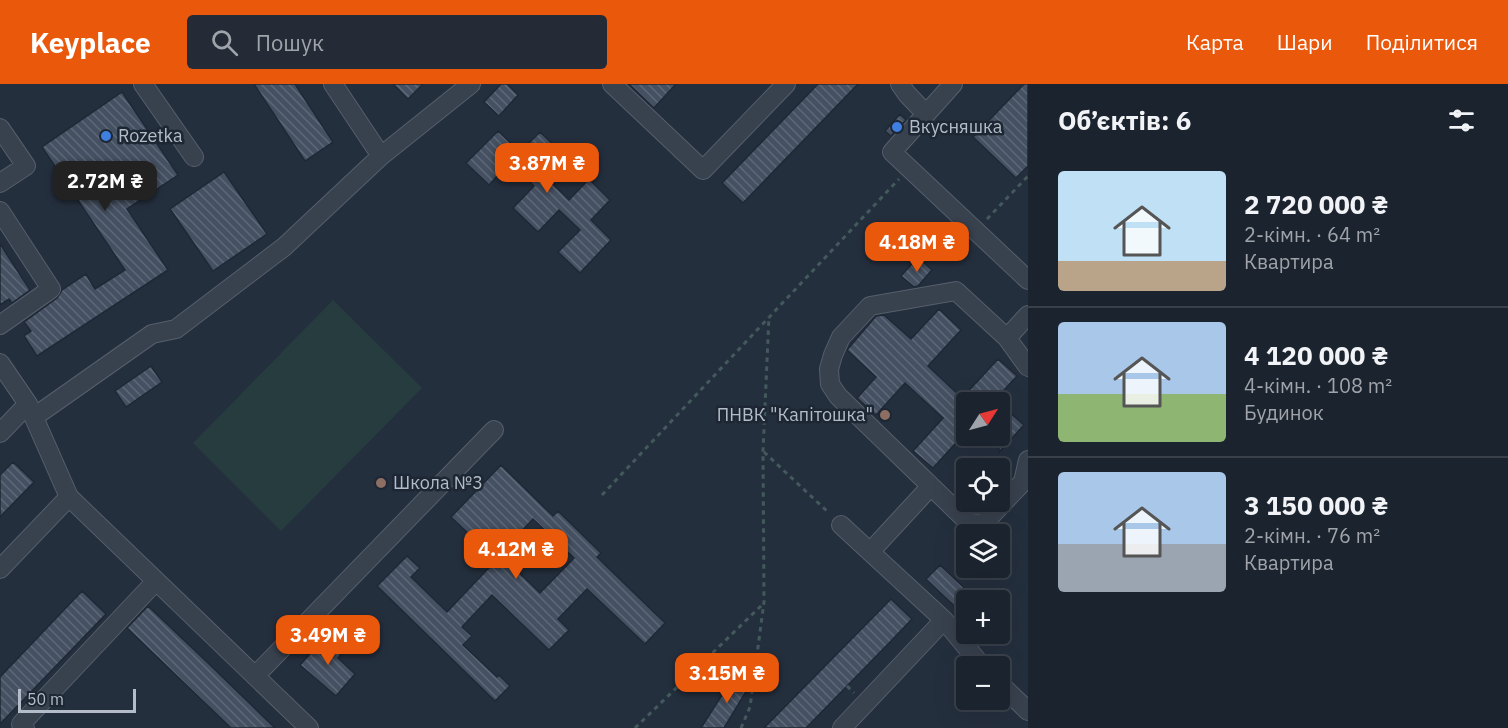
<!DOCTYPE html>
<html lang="uk">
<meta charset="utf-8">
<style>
body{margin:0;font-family:"IBM Plex Sans",sans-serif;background:#242b36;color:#f1f3f6;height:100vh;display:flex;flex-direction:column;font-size:22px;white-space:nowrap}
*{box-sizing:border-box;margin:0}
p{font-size:20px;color:#a0a4aa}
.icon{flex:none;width:33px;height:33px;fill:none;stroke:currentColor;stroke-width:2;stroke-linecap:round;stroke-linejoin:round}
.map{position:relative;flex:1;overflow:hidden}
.sheet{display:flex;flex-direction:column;background:#1b232e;width:480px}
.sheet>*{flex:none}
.needle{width:39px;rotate:54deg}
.controls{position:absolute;left:956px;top:308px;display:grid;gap:12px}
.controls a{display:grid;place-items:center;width:54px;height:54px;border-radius:6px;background:#1b232e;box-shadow:0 6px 24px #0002,0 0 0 2px #39404a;font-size:30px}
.scale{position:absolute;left:18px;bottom:15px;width:118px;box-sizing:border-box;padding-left:6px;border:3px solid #b4bcc9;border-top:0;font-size:16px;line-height:21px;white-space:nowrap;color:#b4bcc9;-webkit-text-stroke:4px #1d2633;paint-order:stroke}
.price{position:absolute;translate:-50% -51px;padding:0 14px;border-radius:12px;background:#ea580c;color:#fff;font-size:20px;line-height:39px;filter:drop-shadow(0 2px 3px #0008)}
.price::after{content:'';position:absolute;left:50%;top:36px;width:18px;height:14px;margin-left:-9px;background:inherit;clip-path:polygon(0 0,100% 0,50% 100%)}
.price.selected{background:#222;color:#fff}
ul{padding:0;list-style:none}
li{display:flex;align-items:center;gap:18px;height:150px;padding:0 30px}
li+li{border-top:2px solid #39404a}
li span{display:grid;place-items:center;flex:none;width:168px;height:120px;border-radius:6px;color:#555}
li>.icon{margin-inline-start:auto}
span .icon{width:72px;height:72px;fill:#fffc;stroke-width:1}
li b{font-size:26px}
h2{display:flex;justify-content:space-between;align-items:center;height:72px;padding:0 30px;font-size:26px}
header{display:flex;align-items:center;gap:36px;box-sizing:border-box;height:84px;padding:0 30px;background:#ea580c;color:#fff}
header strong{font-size:28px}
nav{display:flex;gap:33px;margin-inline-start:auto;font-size:21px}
.search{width:420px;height:54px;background:#242b36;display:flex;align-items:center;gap:15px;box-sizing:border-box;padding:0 21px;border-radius:6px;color:#a0a4aa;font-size:22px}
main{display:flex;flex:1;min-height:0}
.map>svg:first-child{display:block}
.garden{fill:#263c3f}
.building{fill:url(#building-back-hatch);stroke:#1f2835;stroke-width:1.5}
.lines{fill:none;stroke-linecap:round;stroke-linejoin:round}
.minor-casing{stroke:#565f6c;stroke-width:20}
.path{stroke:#44595c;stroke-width:3;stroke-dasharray:4.5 4.5;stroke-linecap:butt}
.minor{stroke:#38414e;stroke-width:18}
.shop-dot{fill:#3f7fe0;stroke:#1d2633;stroke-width:2}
.education-dot{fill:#8d6e63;stroke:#1d2633;stroke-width:2}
.labels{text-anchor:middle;stroke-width:5;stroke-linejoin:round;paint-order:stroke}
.poi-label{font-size:18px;fill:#b4bcc9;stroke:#1d2633;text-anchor:start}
</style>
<header>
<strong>Keyplace</strong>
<div class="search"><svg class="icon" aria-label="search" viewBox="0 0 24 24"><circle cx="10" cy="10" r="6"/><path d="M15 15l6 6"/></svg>Пошук</div>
<nav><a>Карта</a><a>Шари</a><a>Поділитися</a></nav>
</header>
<main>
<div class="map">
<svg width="1028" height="644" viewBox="0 0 1028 644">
<defs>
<pattern id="building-back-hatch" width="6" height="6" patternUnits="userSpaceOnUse" patternTransform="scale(1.5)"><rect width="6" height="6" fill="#455162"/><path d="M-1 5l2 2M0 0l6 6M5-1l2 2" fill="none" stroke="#5d6877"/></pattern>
</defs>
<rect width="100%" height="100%" fill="#242f3e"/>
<!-- garden -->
<path class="garden" d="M 333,216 L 422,304 L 281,447 L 193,359 Z"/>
<!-- building -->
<path class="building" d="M 254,0 L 295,0 L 333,58 L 305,77 Z
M 393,0 L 423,0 L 408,15 Z
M 501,0 L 507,0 L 518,11 L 499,32 L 484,18 Z
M 629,0 L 676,0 L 654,24 Z
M 818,0 L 858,0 L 743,119 L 722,99 Z
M 1024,0 L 1028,0 L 1028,82 L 1016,94 L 973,53 Z
M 122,8 L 178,91 L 127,125 L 168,186 L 37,272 L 24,252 L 31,247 L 24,238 L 57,214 L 62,206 L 86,190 L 95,205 L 125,186 L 42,63 Z
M 900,30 L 906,36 L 891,52 L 885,47 Z
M 498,47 L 520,68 L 540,48 L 560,67 L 540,87 L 569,116 L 589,95 L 610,116 L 591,136 L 611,156 L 580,189 L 558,168 L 580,146 L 559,126 L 538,148 L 513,124 L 534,102 L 510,78 L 489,101 L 466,79 Z
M 224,88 L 267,150 L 213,187 L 170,125 Z
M 0,160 L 30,206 L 12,219 L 9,215 L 0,221 Z
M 918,173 L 932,186 L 918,202 L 914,203 L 901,192 Z
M 939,225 L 961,246 L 928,282 L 962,314 L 998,275 L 1017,292 L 993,318 L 966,318 L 966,348 L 933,384 L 913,367 L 943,334 L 905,299 L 876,331 L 857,314 L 876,293 L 847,266 L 876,232 L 884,231 L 911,255 Z
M 151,282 L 162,298 L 126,323 L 115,307 Z
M 999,319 L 1024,341 L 999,368 Z
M 13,378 L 34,398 L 0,433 L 0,391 Z
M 501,381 L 553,432 L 558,427 L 601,469 L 597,473 L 665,539 L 645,560 L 587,505 L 558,535 L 569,546 L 549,566 L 492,511 L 462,543 L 472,552 L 463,561 L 497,593 L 499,591 L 510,602 L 495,617 L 377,502 L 407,472 L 420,484 L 411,493 L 447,528 L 501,471 L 540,509 L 574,474 L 533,435 L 495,475 L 451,433 Z
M 940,481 L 977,516 L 966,516 L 966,533 L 926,495 Z
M 82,507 L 106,530 L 0,640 L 0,593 Z
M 891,515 L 912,535 L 892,556 L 806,644 L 764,644 Z
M 148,522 L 208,579 L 275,644 L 231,644 L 127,544 Z
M 327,551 L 344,567 L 338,574 L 355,590 L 336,612 L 300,581 Z
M 736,589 L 750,601 L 724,644 L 701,644 Z"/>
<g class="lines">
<!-- minor casing -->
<g class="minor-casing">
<path id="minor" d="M 143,0 L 194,73
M 333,0 L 381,72
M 612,0 L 703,86 L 786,0
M 900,0 L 907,10 L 926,30
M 953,0 L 892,68 L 1028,196
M 0,44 L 26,82 L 0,99
M 0,127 L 51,205 L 0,241
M 1007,254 L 1028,231
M 0,279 L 28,320 L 69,413 L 309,644
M 1028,283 L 1007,254 L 956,207 L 870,222 L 841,253 L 833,271 L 829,285 L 830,300 L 838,312 L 969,439 L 983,440 L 1023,398 L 1028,376
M 34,333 L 152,250 L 176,245 L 284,163 L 381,72 L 471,0
M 0,349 L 28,320
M 841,441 L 944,536
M 870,468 L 931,402
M 0,485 L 69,413
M 255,592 L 494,346
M 999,599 L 1028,627
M 25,644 L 21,640 L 156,497
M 842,644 L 944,536 L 982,582"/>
</g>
<!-- path -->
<path class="path" d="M 987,135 L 1028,92
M 764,368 L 829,429
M 602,411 L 899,95
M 847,602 L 854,609
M 635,644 L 763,520
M 741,644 L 750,623 L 764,518 L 763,367 L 769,232"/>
<!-- minor -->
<use href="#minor" class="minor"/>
</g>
<!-- markers -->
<g class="shop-dot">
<circle cx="897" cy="43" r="6"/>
<circle cx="106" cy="52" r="6"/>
</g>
<g class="education-dot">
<circle cx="885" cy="331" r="6"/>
<circle cx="381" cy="399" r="6"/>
</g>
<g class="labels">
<!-- poi labels -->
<g class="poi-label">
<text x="909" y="49">Вкусняшка</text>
<text x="118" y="58">Rozetka</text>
<text x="873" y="337" text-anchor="end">ПНВК "Капітошка"</text>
<text x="393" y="405">Школа №3</text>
</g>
</g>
</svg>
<div class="controls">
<a><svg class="needle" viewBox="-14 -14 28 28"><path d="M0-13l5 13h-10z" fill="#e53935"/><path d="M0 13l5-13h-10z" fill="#a0a4aa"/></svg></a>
<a><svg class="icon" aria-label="locate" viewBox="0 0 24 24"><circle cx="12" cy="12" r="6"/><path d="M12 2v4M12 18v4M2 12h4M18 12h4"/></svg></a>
<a><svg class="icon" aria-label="layers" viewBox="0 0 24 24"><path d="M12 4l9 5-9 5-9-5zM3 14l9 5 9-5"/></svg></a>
<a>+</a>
<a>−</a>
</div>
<div class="scale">50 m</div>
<b class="price" style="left:547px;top:110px">3.87M ₴</b>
<b class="price selected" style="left:105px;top:128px">2.72M ₴</b>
<b class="price" style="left:917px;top:189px">4.18M ₴</b>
<b class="price" style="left:516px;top:496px">4.12M ₴</b>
<b class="price" style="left:328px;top:582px">3.49M ₴</b>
<b class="price" style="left:727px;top:620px">3.15M ₴</b>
</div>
<section class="sheet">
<h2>Об’єктів: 6<svg class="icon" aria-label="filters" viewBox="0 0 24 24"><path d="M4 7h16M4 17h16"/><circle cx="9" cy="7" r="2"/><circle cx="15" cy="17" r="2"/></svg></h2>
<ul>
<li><span style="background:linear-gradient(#bfe0f5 75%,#b9a48a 0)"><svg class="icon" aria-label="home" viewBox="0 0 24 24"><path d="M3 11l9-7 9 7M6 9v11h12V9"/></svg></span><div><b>2 720 000 ₴</b><p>2-кімн. · 64 m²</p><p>Квартира</p></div></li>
<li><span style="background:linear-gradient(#a9c7e8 60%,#8fb573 0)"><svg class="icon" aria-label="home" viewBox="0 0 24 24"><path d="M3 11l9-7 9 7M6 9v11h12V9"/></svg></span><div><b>4 120 000 ₴</b><p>4-кімн. · 108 m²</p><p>Будинок</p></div></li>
<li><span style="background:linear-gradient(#a9c7e8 60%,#9aa5b1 0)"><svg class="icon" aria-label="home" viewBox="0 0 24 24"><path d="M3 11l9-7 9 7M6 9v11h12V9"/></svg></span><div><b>3 150 000 ₴</b><p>2-кімн. · 76 m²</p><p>Квартира</p></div></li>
</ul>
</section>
</main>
